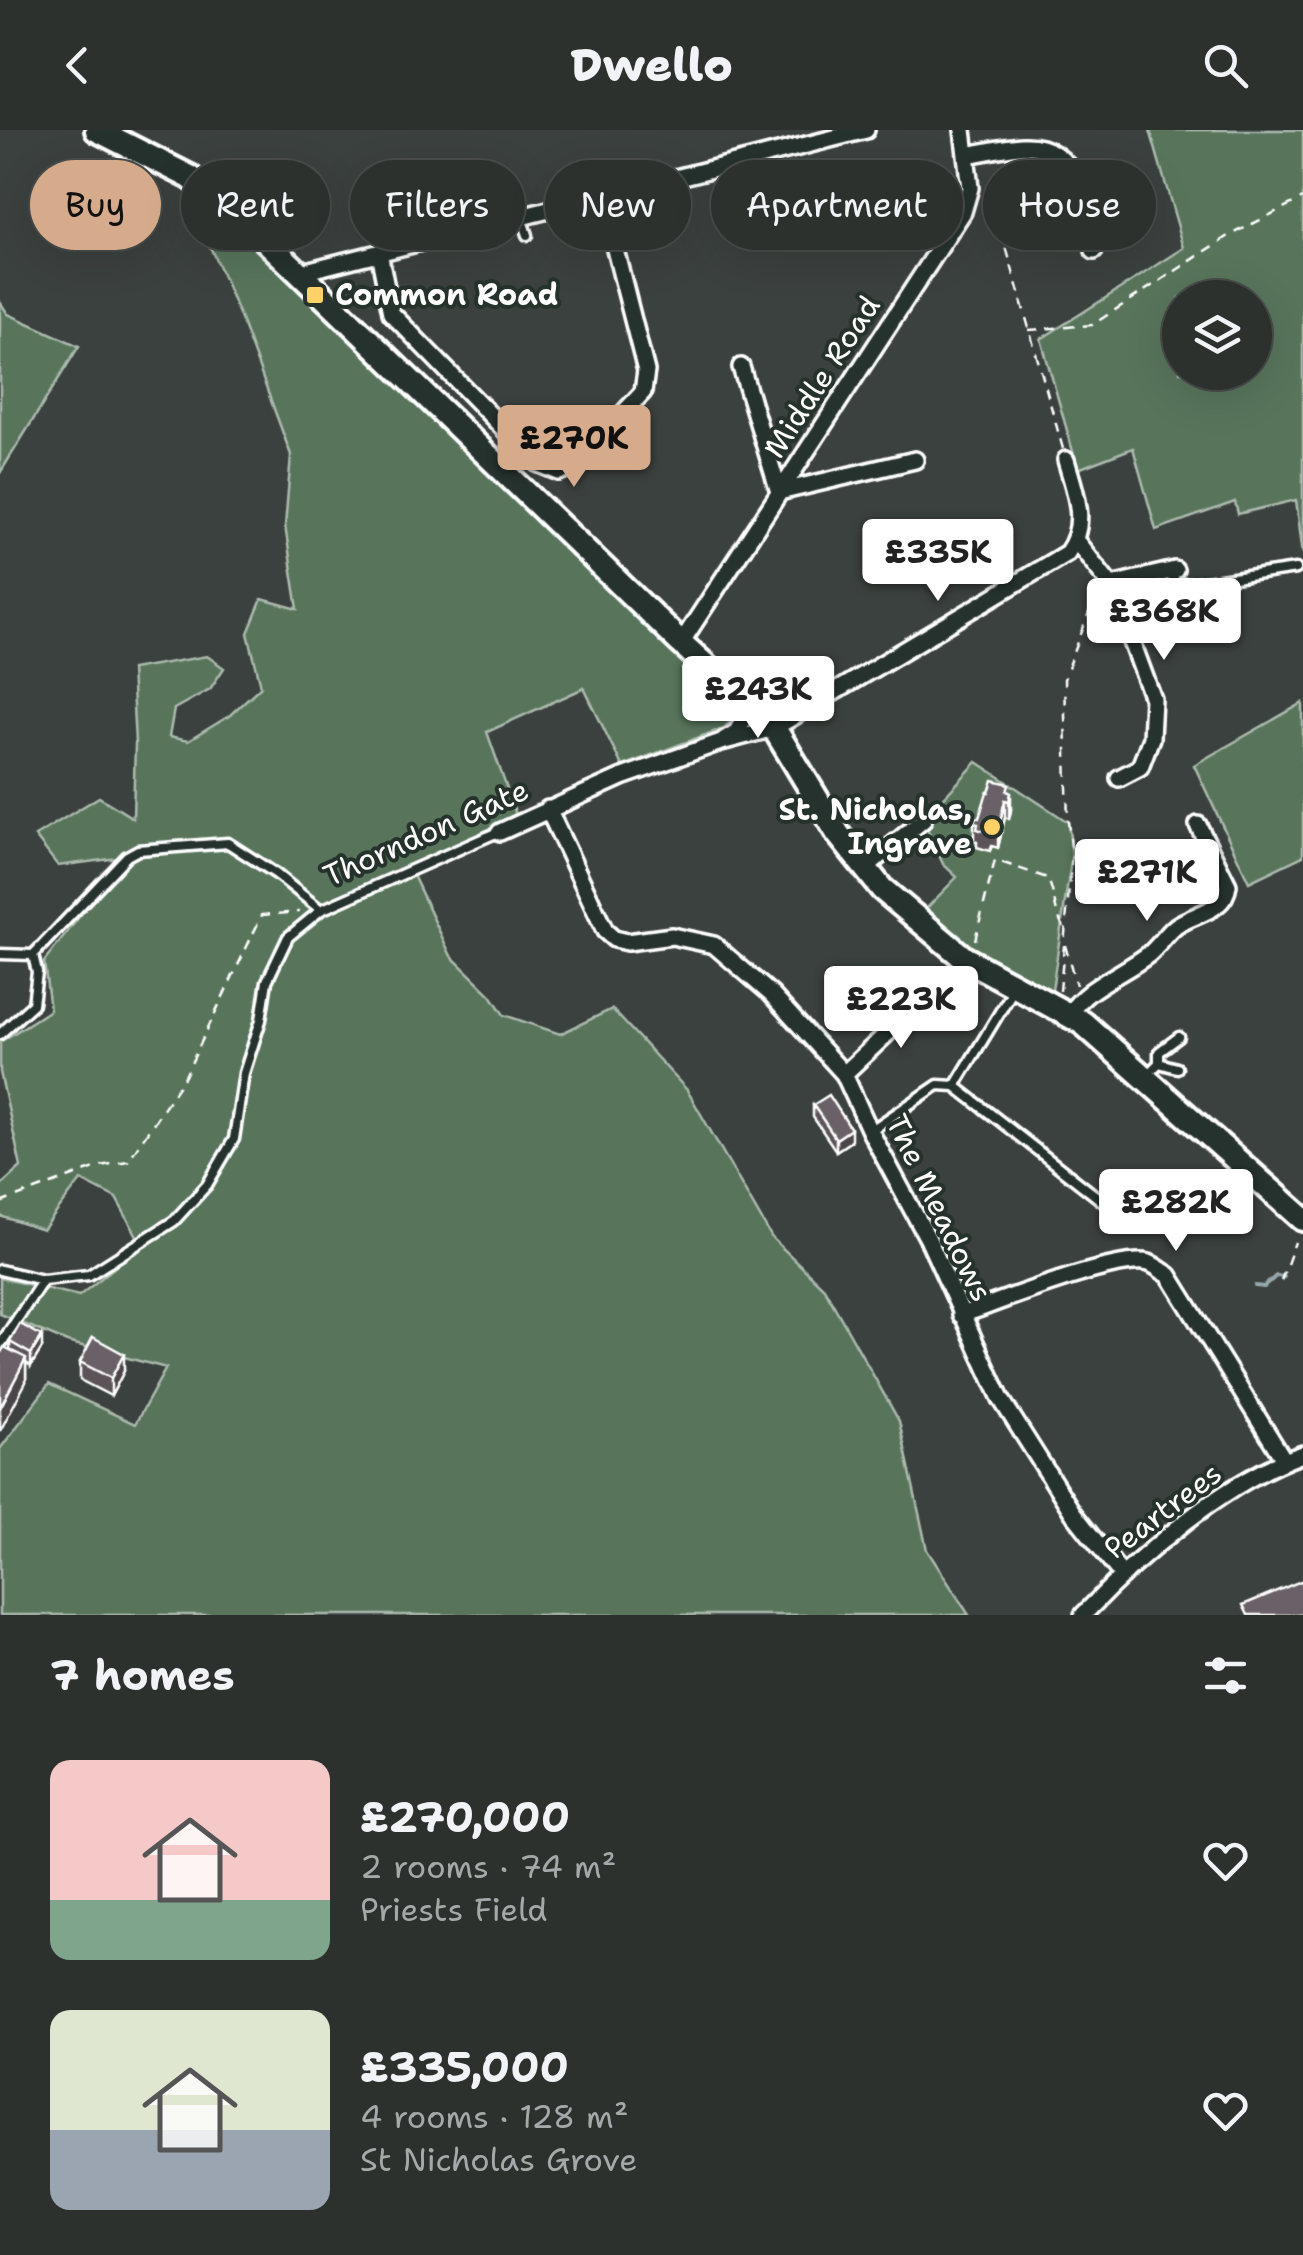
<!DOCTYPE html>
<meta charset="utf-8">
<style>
body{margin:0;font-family:"Shantell Sans",sans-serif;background:#343936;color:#f1f3f6;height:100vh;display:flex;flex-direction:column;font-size:38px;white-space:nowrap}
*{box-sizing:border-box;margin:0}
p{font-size:32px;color:#a6a9aa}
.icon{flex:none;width:55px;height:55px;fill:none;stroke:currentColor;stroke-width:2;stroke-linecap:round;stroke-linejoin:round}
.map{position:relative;height:1485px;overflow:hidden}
.details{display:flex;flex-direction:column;background:#2c312e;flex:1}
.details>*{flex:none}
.top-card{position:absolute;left:30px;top:30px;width:1245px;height:90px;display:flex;gap:20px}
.buttons{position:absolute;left:1162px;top:150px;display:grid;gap:20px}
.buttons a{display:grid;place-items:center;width:110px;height:110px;border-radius:50%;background:#2c312e;box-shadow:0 10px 40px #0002,0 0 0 2px #484c4a;font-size:50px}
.price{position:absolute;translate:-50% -85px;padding:0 22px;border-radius:10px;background:#fff;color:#222;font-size:32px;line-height:65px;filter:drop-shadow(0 2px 5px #0008)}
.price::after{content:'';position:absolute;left:50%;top:60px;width:30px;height:22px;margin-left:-15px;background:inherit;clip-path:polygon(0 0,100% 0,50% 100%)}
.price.active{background:#d6ab8b;color:#111}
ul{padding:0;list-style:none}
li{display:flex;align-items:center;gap:30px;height:250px;padding:0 50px}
li span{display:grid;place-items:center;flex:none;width:280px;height:200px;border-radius:20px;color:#555}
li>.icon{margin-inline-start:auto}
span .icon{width:120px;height:120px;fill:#fffc;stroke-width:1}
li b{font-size:42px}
h2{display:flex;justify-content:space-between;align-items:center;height:120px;padding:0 50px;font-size:42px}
.tag{padding:0 35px;border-radius:45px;background:#2c312e;box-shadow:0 10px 40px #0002,0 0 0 2px #484c4a;font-size:35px;line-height:90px}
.tag.active{background:#d6ab8b;color:#111}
header{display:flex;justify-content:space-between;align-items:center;height:130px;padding:0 50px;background:#2c312e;font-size:45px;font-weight:800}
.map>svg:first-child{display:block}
.green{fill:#59755c;stroke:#acbaae;stroke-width:2.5;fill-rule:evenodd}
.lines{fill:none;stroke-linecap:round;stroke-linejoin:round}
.stream{stroke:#96a7ad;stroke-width:4}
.lane-casing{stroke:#fff;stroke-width:15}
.street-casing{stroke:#fff;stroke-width:22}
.primary-casing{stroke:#fff;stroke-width:30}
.path{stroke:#fff;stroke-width:2.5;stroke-dasharray:10 8;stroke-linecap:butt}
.lane{stroke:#26332d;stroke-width:8}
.street{stroke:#26332d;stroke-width:15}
.primary{stroke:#26332d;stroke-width:22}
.wall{fill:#5c5359;stroke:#fff;stroke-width:2.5}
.shaded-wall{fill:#4b4448;stroke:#fff;stroke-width:2.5}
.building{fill:#6b6167;stroke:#fff;stroke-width:2.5}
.poi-dot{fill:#ffd166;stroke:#26332d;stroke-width:4}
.labels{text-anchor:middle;stroke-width:8;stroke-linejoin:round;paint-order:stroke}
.poi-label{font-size:30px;font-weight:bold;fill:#fff;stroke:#26332d;text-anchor:start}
.street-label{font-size:30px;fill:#fff;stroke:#26332d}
</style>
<header><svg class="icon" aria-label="back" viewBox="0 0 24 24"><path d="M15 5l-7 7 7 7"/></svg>Dwello<svg class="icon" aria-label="search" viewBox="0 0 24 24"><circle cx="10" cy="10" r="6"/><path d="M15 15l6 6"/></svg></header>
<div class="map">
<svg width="1303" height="1485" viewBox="0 0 1303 1485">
<rect width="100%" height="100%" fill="#3b413e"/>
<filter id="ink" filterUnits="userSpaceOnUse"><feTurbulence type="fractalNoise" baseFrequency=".01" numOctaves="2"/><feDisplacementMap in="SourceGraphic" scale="20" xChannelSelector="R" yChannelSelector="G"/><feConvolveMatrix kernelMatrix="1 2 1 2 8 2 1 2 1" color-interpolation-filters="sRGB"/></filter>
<g filter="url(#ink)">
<!-- green -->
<path class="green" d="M 1150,0 L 1303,0 L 1303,424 L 1296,370 L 1238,384 L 1235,372 L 1156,400 L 1133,318 L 1078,339 L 1041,209 L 1184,118 ZM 1180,168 L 1255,168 L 1255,242 L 1180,242 Z
M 200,55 L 748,574 L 724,598 L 622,636 L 584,558 L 487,602 L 519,693 L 412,743 L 451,826 L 491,865 L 504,885 L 560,904 L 612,879 L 687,960 L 772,1108 L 824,1158 L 899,1291 L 927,1420 L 969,1485 L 0,1485 L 0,1319 L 49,1254 L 135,1294 L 166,1238 L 67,1212 L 0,1184 L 0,1148 L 79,1166 L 142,1115 L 116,1068 L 81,1050 L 43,1100 L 0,1086 L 0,1056 L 21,1037 L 0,942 L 0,912 L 50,880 L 44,832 L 126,727 L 58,736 L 35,706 L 99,667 L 133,688 L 135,613 L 131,539 L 207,526 L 224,538 L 210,559 L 174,579 L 169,607 L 188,611 L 229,586 L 261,556 L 248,503 L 262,469 L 298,479 L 285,396 L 291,325 L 239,184 L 208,112 L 193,88 Z
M 0,172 L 8,184 L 79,216 L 0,343 Z
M 1303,573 L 1303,726 L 1249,752 L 1194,635 Z
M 977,632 L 1068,692 L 1072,724 L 1052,860 L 974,820 L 923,782 L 957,747 L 943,734 L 923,690 Z"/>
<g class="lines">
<!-- stream -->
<path class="stream" d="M 1255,1156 L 1264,1157 L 1276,1146 L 1284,1147"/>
<!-- lane casing -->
<g class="lane-casing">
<path id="lane" d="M 521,87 L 527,105
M 1166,442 L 1179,454 L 1192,454 L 1296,439
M1192 479a9 9 0 1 1 18 0a9 9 0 1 1-18 0Z
M 1123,486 L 1178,475 L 1193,477
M 0,824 L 33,825
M 33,825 L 127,726 L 138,720 L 228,713 L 276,744 L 321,780
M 0,904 L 33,874 L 37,842 L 33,825
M 1159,933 L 1177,938
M 1148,944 L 1159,933 L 1159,922 L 1179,907
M 955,956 L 1015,857
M 870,1001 L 938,955 L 955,956 L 1129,1092
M 0,1140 L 43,1150 L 89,1145 L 174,1091 L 207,1055 L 234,1009 L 244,943 L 261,890 L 267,851 L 288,807 L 321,780 L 498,702
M 0,1215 L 43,1150"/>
</g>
<!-- street casing -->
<g class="street-casing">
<path id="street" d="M 967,25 C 985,22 1004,17 1022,16 C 1078,13 1089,78 1094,121
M 379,122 L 391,183 L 537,333 L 559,342 L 574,336 L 643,262 L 646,241 L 602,68
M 298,143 L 866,0
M 741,237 L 779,362 L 915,330
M 1076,411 L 1111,455 L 1153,569 L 1151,608 L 1140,637 L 1119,648
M 1111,455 L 1175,440
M 681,513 L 963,82 L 970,58 L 963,0
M 724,610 L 737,602 L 750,576
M 548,679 L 605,801 L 614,809 L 627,812 L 672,806 L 714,815 L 771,864 L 844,944 L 870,1001 L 928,1109 L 1001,1269 L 1073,1383 L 1122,1445
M 500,702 L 622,647 L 721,612 L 774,598 L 1067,423 C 1089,393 1075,362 1066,330
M 865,738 L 923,690
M 1069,884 C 1088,855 1122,845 1149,824 C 1159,816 1166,804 1176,796 C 1194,783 1225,782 1228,755 L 1198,695
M 844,944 L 928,865
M 961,1185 C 997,1173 1118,1124 1149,1133 C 1155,1135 1163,1142 1169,1145 L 1284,1330
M 1083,1485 C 1139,1426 1226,1350 1303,1324"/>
</g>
<!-- primary casing -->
<g class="primary-casing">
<path id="primary" d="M 97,0 L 190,47 L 256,101 L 681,513 L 774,598 L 838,704 L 882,759 L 964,828 L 1083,893 L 1303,1089"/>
</g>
<!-- path -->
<path class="path" d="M 982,72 L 999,92 L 1063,319
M 1029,200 L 1092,195 L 1229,106 L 1303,68
M 975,810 L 995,730 L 1047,748 C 1056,764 1053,782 1064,797
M 1065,815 L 1076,855
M 940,853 L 952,841
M 1060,861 L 1072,724 L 1068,692 L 1064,549 L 1097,462
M 0,1073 L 100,1036 L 128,1031 L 185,946 L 262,785 L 299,782
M 1281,1151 L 1295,1112"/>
<!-- lane -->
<use href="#lane" class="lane"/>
<!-- street -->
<use href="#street" class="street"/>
<!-- primary -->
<use href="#primary" class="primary"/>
</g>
<!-- wall -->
<path class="wall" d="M 989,662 L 1009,662 L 1011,680 L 1009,689 L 1005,687 L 998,718 L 992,716 L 990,721 L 977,717 L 977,712 L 974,711 L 974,693 L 979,688 Z
M 813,975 L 851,1011 L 836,1021 L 813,987 Z
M 10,1212 L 42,1218 L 31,1236 L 26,1233 L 26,1252 L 10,1220 Z
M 80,1232 L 124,1241 L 111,1266 L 80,1250 Z"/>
<!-- shaded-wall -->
<path class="shaded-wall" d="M 1011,663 L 1011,680 L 1009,689 L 1009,671 Z
M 1005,670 L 1005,687 L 998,718 L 998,700 Z
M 851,999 L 851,1011 L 836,1021 L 836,1009 Z
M 42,1206 L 42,1218 L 31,1236 L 31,1224 Z
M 124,1224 L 124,1241 L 111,1266 L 111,1248 Z
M 26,1228 L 26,1252 L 0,1301 L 0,1278 Z"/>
<!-- building -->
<path class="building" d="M 993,650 L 1009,654 L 1007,661 L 1011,663 L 1009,671 L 1005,670 L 998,700 L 992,698 L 990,703 L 977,699 L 978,694 L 974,693 L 975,687 L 979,688 L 987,662 L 989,662 Z
M 829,965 L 851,999 L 836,1009 L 813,975 Z
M 20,1194 L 42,1206 L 31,1224 L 10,1212 Z
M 93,1207 L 124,1224 L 111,1248 L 80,1232 Z
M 4,1217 L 26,1228 L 0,1278 L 0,1225 Z
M 1303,1450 L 1303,1485 L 1248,1485 L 1243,1475 Z"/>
</g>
<!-- markers -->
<g class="poi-dot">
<rect x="305" y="155" width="20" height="20" rx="5"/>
<circle cx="992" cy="697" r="10"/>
</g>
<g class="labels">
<!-- poi labels -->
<g class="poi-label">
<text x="335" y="175">Common Road</text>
<text x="972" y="690" text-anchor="end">St. Nicholas,<tspan x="972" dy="34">Ingrave</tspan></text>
</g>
<!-- street labels -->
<g class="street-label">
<text transform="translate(822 247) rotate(-57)" y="10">Middle Road</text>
<text transform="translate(426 703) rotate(-24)" y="10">Thorndon Gate</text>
<text transform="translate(939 1078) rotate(64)" y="10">The Meadows</text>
<text transform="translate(1163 1381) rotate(-37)" y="10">Peartrees</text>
</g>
</g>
</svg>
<div class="buttons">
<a><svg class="icon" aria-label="layers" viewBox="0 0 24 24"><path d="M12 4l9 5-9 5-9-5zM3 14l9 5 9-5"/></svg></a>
</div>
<b class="price active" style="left:574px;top:360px">£270K</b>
<b class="price" style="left:938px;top:474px">£335K</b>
<b class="price" style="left:1164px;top:533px">£368K</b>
<b class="price" style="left:758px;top:611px">£243K</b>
<b class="price" style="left:1147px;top:794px">£271K</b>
<b class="price" style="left:901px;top:921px">£223K</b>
<b class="price" style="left:1176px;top:1124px">£282K</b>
<div class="top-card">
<a class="tag active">Buy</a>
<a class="tag">Rent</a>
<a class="tag">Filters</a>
<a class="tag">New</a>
<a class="tag">Apartment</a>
<a class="tag">House</a>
</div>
</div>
<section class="details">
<h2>7 homes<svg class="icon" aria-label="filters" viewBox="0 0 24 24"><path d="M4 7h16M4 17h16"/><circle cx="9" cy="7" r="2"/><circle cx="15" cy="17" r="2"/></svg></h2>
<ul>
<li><span style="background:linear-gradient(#f6c9c9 70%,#7fa58c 0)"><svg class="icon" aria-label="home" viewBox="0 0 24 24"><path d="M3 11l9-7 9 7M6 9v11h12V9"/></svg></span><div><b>£270,000</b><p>2 rooms · 74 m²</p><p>Priests Field</p></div><svg class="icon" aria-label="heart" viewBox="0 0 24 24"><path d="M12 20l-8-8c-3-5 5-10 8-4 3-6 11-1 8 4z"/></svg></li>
<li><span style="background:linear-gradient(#dfe7d0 60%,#9aa5b1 0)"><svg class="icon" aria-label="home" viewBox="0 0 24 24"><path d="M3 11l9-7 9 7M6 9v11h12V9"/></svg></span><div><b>£335,000</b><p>4 rooms · 128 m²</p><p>St Nicholas Grove</p></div><svg class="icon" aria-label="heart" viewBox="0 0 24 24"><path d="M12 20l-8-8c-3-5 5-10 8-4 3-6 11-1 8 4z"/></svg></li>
</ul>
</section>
